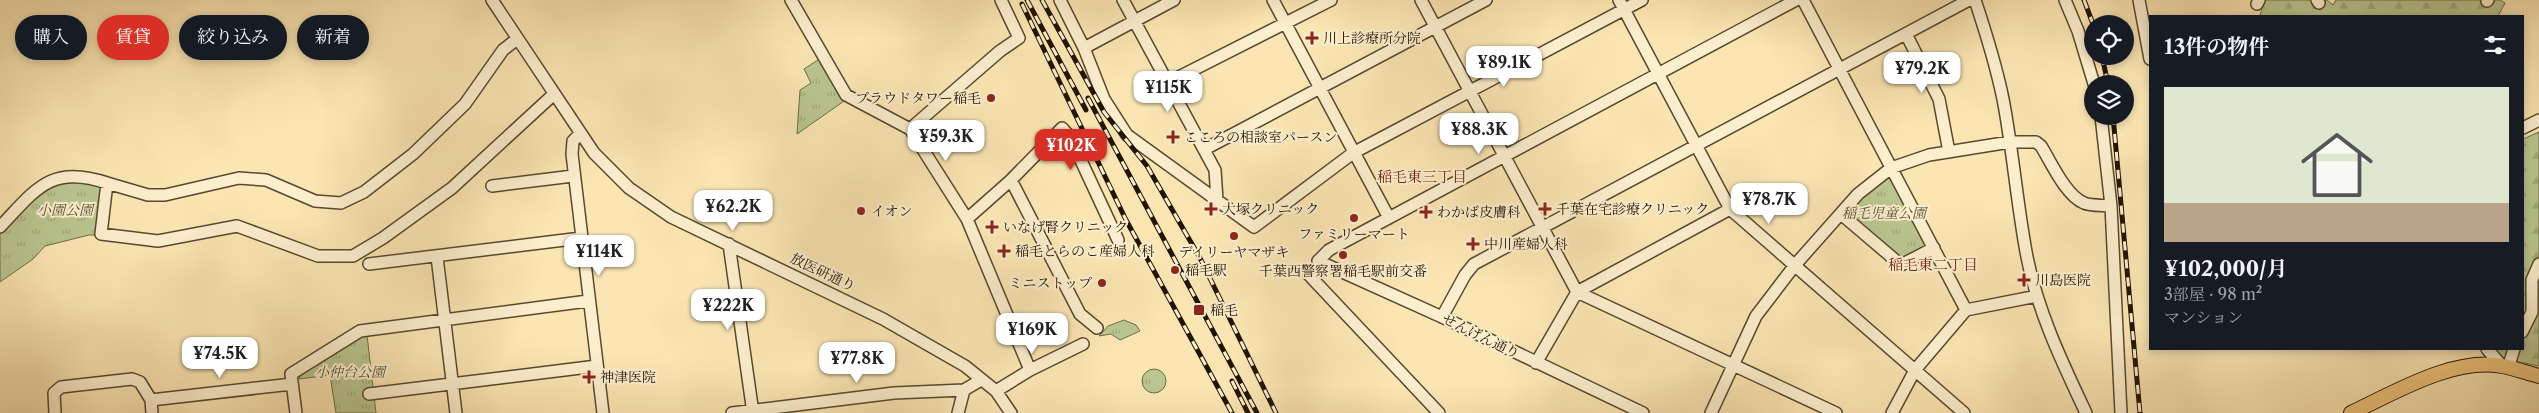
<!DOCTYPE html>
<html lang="ja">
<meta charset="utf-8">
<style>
body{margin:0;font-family:"Libre Caslon Text","Noto Serif JP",serif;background:#20242c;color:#f1f3f6;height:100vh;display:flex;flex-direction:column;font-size:19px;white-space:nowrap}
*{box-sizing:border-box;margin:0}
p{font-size:16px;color:#9ea1a6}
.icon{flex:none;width:28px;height:28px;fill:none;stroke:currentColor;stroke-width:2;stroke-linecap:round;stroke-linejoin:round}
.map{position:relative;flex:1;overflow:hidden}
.side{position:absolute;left:2149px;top:15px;width:375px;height:335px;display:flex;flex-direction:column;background:#171b24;border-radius:0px;box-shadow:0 2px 8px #0003}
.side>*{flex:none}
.hud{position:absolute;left:15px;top:15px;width:475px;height:45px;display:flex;gap:10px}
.controls{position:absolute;left:2084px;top:15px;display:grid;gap:10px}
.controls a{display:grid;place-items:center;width:50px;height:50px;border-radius:50%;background:#171b24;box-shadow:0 2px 8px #0003;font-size:25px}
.price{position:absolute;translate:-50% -42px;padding:0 11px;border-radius:10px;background:#fff;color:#222;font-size:16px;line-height:32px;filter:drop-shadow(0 1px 2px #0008)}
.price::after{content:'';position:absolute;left:50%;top:30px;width:15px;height:11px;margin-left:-8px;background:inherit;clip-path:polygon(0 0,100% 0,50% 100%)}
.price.on{background:#d93025;color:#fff}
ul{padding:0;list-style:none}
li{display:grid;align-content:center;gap:10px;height:265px;padding:0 15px}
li+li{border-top:1px solid #363941}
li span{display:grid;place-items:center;height:155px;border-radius:0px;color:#555}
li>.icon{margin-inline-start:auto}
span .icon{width:90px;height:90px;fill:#fffc;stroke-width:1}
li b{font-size:21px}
h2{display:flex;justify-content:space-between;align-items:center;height:60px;padding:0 15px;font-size:21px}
.tag{padding:0 18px;border-radius:22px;background:#171b24;box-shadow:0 2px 8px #0003;font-size:18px;line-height:45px}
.tag.on{background:#d93025;color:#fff}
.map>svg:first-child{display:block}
.grass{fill:url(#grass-tufts);stroke:#6e6c48}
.forest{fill:url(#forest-firs);stroke:#6e6c48}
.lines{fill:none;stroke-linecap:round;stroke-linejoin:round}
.minor-casing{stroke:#58482e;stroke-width:14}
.major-casing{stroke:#211301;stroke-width:16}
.minor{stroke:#fcefce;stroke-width:11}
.major{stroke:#eec37a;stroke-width:14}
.rail-casing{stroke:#211301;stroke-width:5}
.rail{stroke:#fcefce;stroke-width:3;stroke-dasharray:9;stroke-linecap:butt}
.poi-dot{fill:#8f2418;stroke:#fcefce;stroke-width:2}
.labels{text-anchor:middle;stroke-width:4;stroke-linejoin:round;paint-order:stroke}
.poi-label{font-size:14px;fill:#211301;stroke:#fcefce;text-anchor:start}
.park-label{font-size:14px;font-style:italic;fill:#575233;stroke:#fcefce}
.street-label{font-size:14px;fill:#211301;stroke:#fcefce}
.neighbourhood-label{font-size:15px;fill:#7a1f14;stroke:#fcefce}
</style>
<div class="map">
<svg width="2539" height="413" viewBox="0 0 2539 413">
<defs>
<pattern id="grass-tufts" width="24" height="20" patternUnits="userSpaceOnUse" patternTransform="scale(1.25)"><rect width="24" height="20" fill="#bac690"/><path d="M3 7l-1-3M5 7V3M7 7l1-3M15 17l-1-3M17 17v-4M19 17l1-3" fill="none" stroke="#a0a97a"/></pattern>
<pattern id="forest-firs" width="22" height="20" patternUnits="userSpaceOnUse" patternTransform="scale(1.25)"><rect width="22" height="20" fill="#bac690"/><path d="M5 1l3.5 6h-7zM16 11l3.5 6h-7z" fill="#a0a97a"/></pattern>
</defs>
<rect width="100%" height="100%" fill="#fbe6b3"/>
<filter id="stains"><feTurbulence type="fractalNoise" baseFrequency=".004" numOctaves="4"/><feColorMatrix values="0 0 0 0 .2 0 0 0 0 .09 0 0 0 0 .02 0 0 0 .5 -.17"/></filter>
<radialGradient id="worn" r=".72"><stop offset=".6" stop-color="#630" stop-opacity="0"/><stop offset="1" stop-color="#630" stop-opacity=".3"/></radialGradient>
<!-- grass -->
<path class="grass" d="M 821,58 L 847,99 L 797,134 L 800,90 L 811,83 L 804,69 Z
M 1892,176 L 1926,241 L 1926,246 L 1901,259 L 1848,216 L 1848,210 L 1885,177 Z
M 59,180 L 105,185 L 96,235 L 89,235 L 45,246 L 33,259 L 0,282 L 0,228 L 44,186 Z
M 1124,320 L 1136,325 L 1140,331 L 1120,340 L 1111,334 L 1099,336 L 1108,326 Z
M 363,335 L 367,335 L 376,413 L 336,413 L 330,375 L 299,379 L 301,371 Z
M1142 381a12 12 0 1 1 24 0a12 12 0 1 1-24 0Z"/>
<!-- forest -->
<path class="forest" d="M 2264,0 L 2327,0 L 2333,5 L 2336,0 L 2500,0 L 2505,3 L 2498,16 L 2260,16 Z
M 2539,132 L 2539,366 L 2500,358 L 2491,349 L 2522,349 L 2523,139 Z"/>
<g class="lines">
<!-- minor casing -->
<g class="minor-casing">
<path id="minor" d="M 492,0 L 594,153 L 629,188 L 671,217 L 883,319 L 965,366 L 996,391 L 1011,413
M 791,0 L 846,95 L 910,129
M 1001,0 L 1019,38 L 1000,51 L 910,129 L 967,219 L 1030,370
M 1060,0 L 1084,48 L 1104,99 L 1127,135 L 1254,227 L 1353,153 L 1642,0
M 1123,0 L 1215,170 L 1217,200
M 1273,0 L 1389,218
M 1421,0 L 1577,292 L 1836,413
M 1619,0 L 1730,209 L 1964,413
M 1803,0 L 1966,310
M 1975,0 C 1986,33 1996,65 2003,99 C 2013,151 2017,205 2027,257 C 2038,312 2062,362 2086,413
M 2065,0 L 2078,31 L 2094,84
M 2139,0 L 2150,59
M 2317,0 L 2319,3
M 2487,1 L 2488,0
M 2257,4 L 2259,0
M 1906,34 L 1939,99 L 1949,152
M 517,39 L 503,50 L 465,104 L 413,154 L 364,192 L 341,203 L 315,201 L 266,180 L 239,178 L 165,195 L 148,195 L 107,183 L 101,234 L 158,241 L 237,226 L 318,256 L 353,256 L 383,238 L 452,188 L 554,94
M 1084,48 L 1174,0
M 1167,83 L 1331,0
M 2101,116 L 2111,206 L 2121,413
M 2523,128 L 2539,120
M 580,134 L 573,141 L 572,154 L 603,413
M 1205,149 L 1486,0
M 1011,180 L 1062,128 L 1070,137 L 1118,240
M 492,186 L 573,176
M 1841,214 L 1901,265 L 1934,248
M 967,219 L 1011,180 L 1080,314 L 1097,328
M 0,227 C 36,189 51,164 107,183
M 729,244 L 753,413
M 437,257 L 456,413
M 369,264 L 581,238
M 1309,275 L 1439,413
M 1442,317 L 1465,275 L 1474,264 L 1969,0
M 2522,332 L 2532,312 L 2532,280 L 2539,264
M 2487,349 L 2502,366
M 1536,363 L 1577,292 L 1730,209
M 2508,368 L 2514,349
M 996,391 L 1030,370 L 1083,344
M 369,394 L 597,366
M 151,400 L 292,384
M 55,413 L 54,393 L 61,387 L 132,379 L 140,382 L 151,400 L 152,413
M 296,413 L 291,374 L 360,331 L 588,301
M 732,413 L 894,393 L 964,390 L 981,380
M 958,413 L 964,390
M 1643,413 L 1442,317 L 1318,261 L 1329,250 L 1796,0
M 1711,413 L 1756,316 L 1795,265 L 1858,194 L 1891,168 L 1929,155 L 2010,142 L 2036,142 L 2041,146 C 2051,162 2066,196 2084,203 C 2091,206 2103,205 2111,206
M 1892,413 L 1915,370 L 1966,310 L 2037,296"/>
</g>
<!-- major casing -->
<g class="major-casing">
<path id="major" d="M 2351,413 C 2394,393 2453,357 2502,366 C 2514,368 2527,373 2539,376"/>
</g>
<!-- minor -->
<use href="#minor" class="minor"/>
<!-- major -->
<use href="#major" class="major"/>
<!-- rail casing -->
<g class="rail-casing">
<path id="rail" d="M 1027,0 L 1086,110
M 1042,0 L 1104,112 L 1147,166 L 1200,258 L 1276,413
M 2084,0 L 2093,24
M 1022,4 L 1126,220 L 1232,413
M 2102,56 L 2108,84
M 1088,98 L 1257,413
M 2113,116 L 2140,413
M 1232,381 L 1248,413"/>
</g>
<!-- rail -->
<use href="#rail" class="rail"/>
</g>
<!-- markers -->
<g class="poi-dot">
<path d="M1309.5 30.5h5v5h5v5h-5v5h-5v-5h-5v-5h5z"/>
<circle cx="991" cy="98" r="5"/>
<path d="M1170.5 129.5h5v5h5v5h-5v5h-5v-5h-5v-5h5z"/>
<path d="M1208.5 201.5h5v5h5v5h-5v5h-5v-5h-5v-5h5z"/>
<path d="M1542.5 201.5h5v5h5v5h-5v5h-5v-5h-5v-5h5z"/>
<circle cx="861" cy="211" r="5"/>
<path d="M1423.5 204.5h5v5h5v5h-5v5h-5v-5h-5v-5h5z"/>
<circle cx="1354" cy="218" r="5"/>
<path d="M989.5 219.5h5v5h5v5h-5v5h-5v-5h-5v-5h5z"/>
<circle cx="1234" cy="236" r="5"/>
<path d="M1470.5 236.5h5v5h5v5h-5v5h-5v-5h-5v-5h5z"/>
<path d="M1001.5 243.5h5v5h5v5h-5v5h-5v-5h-5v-5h5z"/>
<circle cx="1343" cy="255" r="5"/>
<circle cx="1175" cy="270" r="5"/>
<path d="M2021.5 272.5h5v5h5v5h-5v5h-5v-5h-5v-5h5z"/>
<circle cx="1102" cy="283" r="5"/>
<rect x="1193" y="304" width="12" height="12" rx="2.5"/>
<path d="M586.5 369.5h5v5h5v5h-5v5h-5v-5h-5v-5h5z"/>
</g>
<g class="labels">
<!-- poi labels -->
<g class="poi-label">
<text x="1323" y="43">川上診療所分院</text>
<text x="981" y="103" text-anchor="end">プラウドタワー稲毛</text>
<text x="1184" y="142">こころの相談室パースン</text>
<text x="1222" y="214">大塚クリニック</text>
<text x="1556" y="214">千葉在宅診療クリニック</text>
<text x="871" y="216">イオン</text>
<text x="1437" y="217">わかば皮膚科</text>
<text x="1003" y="232">いなげ腎クリニック</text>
<text x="1354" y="239" text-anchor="middle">ファミリーマート</text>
<text x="1484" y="249">中川産婦人科</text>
<text x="1015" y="256">稲毛とらのこ産婦人科</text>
<text x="1234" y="257" text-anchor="middle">デイリーヤマザキ</text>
<text x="1185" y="275">稲毛駅</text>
<text x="1343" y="276" text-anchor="middle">千葉西警察署稲毛駅前交番</text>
<text x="2035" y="285">川島医院</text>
<text x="1092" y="288" text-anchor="end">ミニストップ</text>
<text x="1210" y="315">稲毛</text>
<text x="600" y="382">神津医院</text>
</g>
<!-- park labels -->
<g class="park-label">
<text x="65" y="215">小園公園</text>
<text x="1884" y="218">稲毛児童公園</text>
<text x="350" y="377">小仲台公園</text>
</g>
<!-- street labels -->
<g class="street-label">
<text transform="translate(823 272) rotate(25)" y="5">放医研通り</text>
<text transform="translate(1481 336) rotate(26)" y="5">せんげん通り</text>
</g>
<!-- neighbourhood labels -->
<g class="neighbourhood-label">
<text x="1422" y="182">稲毛東三丁目</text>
<text x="1933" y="270">稲毛東二丁目</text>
</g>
</g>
<rect width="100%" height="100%" filter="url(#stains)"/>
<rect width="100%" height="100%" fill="url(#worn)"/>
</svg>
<div class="controls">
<a><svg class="icon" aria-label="locate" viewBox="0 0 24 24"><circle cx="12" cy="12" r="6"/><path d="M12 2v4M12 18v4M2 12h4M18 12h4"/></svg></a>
<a><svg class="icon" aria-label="layers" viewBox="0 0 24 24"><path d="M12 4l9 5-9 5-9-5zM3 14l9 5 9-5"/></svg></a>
</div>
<b class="price" style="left:1504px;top:88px">¥89.1K</b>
<b class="price" style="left:1922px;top:94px">¥79.2K</b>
<b class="price" style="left:1168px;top:113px">¥115K</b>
<b class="price" style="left:1479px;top:155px">¥88.3K</b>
<b class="price" style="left:946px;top:162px">¥59.3K</b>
<b class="price on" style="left:1071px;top:171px">¥102K</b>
<b class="price" style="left:1769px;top:225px">¥78.7K</b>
<b class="price" style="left:733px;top:232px">¥62.2K</b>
<b class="price" style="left:599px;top:277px">¥114K</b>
<b class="price" style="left:728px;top:331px">¥222K</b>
<b class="price" style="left:1032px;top:355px">¥169K</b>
<b class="price" style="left:220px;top:379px">¥74.5K</b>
<b class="price" style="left:857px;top:384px">¥77.8K</b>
<div class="hud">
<a class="tag">購入</a>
<a class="tag on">賃貸</a>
<a class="tag">絞り込み</a>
<a class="tag">新着</a>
</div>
<section class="side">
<h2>13件の物件<svg class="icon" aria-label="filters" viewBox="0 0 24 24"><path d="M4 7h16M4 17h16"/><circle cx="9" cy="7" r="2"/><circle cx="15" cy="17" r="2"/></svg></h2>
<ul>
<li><span style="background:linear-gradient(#dfe7d0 75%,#b9a48a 0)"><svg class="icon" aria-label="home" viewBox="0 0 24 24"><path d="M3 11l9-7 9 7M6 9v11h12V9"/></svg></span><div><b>¥102,000/月</b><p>3部屋 · 98 m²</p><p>マンション</p></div></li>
</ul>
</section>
</div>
